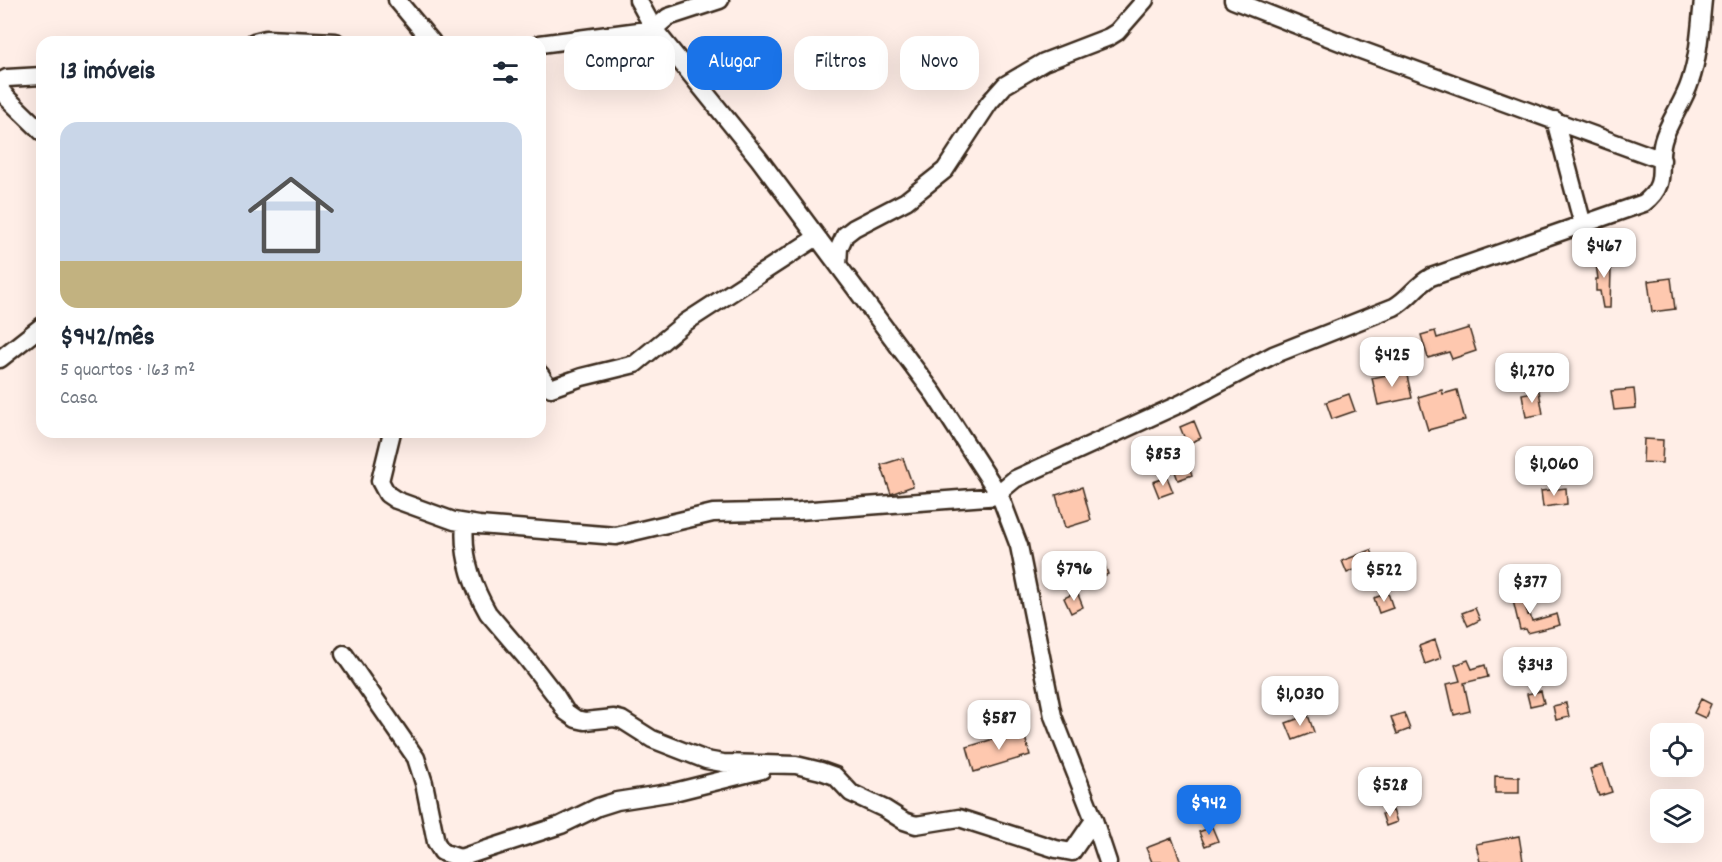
<!DOCTYPE html>
<html lang="pt">
<meta charset="utf-8">
<style>
body{margin:0;font-family:Dekko,sans-serif;background:#f6f6f7;color:#1f2937;height:100vh;display:flex;flex-direction:column;font-size:22px;white-space:nowrap}
*{box-sizing:border-box;margin:0}
p{font-size:20px;color:#747a83}
.icon{flex:none;width:33px;height:33px;fill:none;stroke:currentColor;stroke-width:2;stroke-linecap:round;stroke-linejoin:round}
.map{position:relative;flex:1;overflow:hidden}
.details{position:absolute;left:36px;top:36px;width:510px;height:402px;display:flex;flex-direction:column;background:#fff;border-radius:18px;box-shadow:0 6px 24px #0002}
.details>*{flex:none}
.hud{position:absolute;left:564px;top:36px;width:570px;height:54px;display:flex;gap:12px}
.tools{position:absolute;left:1650px;top:723px;display:grid;gap:12px}
.tools a{display:grid;place-items:center;width:54px;height:54px;border-radius:12px;background:#fff;box-shadow:0 6px 24px #0002;font-size:30px}
.price{position:absolute;translate:-50% -51px;padding:0 14px;border-radius:12px;background:#fff;color:#222;font-size:20px;line-height:39px;filter:drop-shadow(0 2px 3px #0008)}
.price::after{content:'';position:absolute;left:50%;top:36px;width:18px;height:14px;margin-left:-9px;background:inherit;clip-path:polygon(0 0,100% 0,50% 100%)}
.price.on{background:#1a73e8;color:#fff}
ul{padding:0;list-style:none}
li{display:grid;align-content:center;gap:12px;height:318px;padding:0 24px}
li span{display:grid;place-items:center;height:186px;border-radius:18px;color:#555}
li>.icon{margin-inline-start:auto}
span .icon{width:108px;height:108px;fill:#fffc;stroke-width:1}
li b{font-size:26px}
h2{display:flex;justify-content:space-between;align-items:center;height:72px;padding:0 24px;font-size:26px}
.tag{padding:0 21px;border-radius:18px;background:#fff;box-shadow:0 6px 24px #0002;font-size:21px;line-height:54px}
.tag.on{background:#1a73e8;color:#fff}
.map>svg:first-child{display:block}
.building{fill:#fec8af;stroke:#3b2a1e;stroke-width:1.5}
.lines{fill:none;stroke-linecap:round;stroke-linejoin:round}
.street-casing{stroke:#3b2a1e;stroke-width:21}
.street{stroke:#fff;stroke-width:16}
</style>
<div class="map">
<svg width="1722" height="862" viewBox="0 0 1722 862">
<rect width="100%" height="100%" fill="#ffeee7"/>
<filter id="ink" filterUnits="userSpaceOnUse"><feTurbulence type="fractalNoise" baseFrequency=".0167" numOctaves="2"/><feDisplacementMap in="SourceGraphic" scale="12" xChannelSelector="R" yChannelSelector="G"/><feConvolveMatrix kernelMatrix="1 2 1 2 8 2 1 2 1" color-interpolation-filters="sRGB"/></filter>
<g filter="url(#ink)">
<!-- building -->
<path class="building" d="M 1609,255 L 1611,268 L 1610,308 L 1603,308 L 1600,291 L 1596,291 L 1596,279 L 1598,279 L 1595,257 Z
M 1671,278 L 1675,309 L 1652,312 L 1648,281 Z
M 1469,328 L 1476,351 L 1452,359 L 1449,352 L 1428,358 L 1421,335 L 1435,331 L 1437,338 Z
M 1406,371 L 1412,398 L 1378,405 L 1372,378 Z
M 1634,389 L 1636,408 L 1614,410 L 1611,391 Z
M 1442,390 L 1443,394 L 1457,390 L 1465,420 L 1428,430 L 1418,397 Z
M 1539,391 L 1543,414 L 1526,417 L 1522,394 Z
M 1349,394 L 1355,411 L 1332,419 L 1326,402 Z
M 1194,421 L 1201,438 L 1187,444 L 1180,427 Z
M 1644,439 L 1663,440 L 1662,463 L 1643,462 Z
M 1182,447 L 1192,475 L 1178,480 L 1168,452 Z
M 903,458 L 913,486 L 891,494 L 881,465 Z
M 1167,477 L 1173,492 L 1159,497 L 1153,482 Z
M 1082,487 L 1091,520 L 1065,528 L 1056,495 Z
M 1566,488 L 1567,504 L 1543,507 L 1541,491 Z
M 1371,550 L 1376,561 L 1347,573 L 1342,561 Z
M 1103,560 L 1108,574 L 1097,579 L 1091,565 Z
M 1519,586 L 1528,615 L 1530,614 L 1532,621 L 1557,614 L 1560,625 L 1528,633 L 1526,629 L 1520,630 L 1510,588 Z
M 1077,592 L 1083,607 L 1071,613 L 1064,598 Z
M 1388,593 L 1393,608 L 1379,613 L 1374,598 Z
M 1475,608 L 1480,620 L 1468,626 L 1462,613 Z
M 1435,640 L 1441,658 L 1425,664 L 1419,646 Z
M 1468,660 L 1472,669 L 1485,665 L 1488,677 L 1464,683 L 1470,711 L 1454,715 L 1447,684 L 1460,681 L 1455,665 Z
M 1541,691 L 1544,703 L 1530,706 L 1527,694 Z
M 1701,699 L 1711,704 L 1705,718 L 1694,713 Z
M 1566,703 L 1569,717 L 1556,720 L 1553,706 Z
M 1404,713 L 1410,729 L 1397,734 L 1391,717 Z
M 1308,715 L 1314,732 L 1293,740 L 1286,723 Z
M 1023,730 L 1030,755 L 974,772 L 967,747 Z
M 1603,765 L 1612,792 L 1599,796 L 1590,769 Z
M 1495,776 L 1519,777 L 1519,793 L 1495,793 Z
M 1394,785 L 1401,797 L 1386,805 L 1379,793 Z
M 1393,810 L 1397,822 L 1386,826 L 1382,814 Z
M 1212,827 L 1218,841 L 1205,846 L 1199,832 Z
M 1519,836 L 1523,861 L 1480,862 L 1476,844 Z
M 1172,838 L 1181,862 L 1152,862 L 1146,848 Z"/>
<g class="lines">
<!-- street casing -->
<g class="street-casing">
<path id="street" d="M 397,0 L 432,42
M 638,0 L 654,29 L 759,159 L 934,394 L 1000,496 L 1019,546 L 1053,716 L 1094,820 L 1108,862
M 1233,0 L 1358,49 L 1662,160
M 254,42 L 266,39 L 336,42
M 540,44 L 654,29 L 668,17 L 720,0
M 0,87 L 3,80 L 7,78 L 42,76
M 0,89 L 7,98 L 42,132
M 1555,120 L 1583,225
M 838,265 L 839,248 L 845,235 L 854,228 L 906,201 L 945,170 L 989,103 L 1005,85 L 1044,62 L 1109,37 L 1117,32 L 1145,0
M 0,359 L 42,326
M 540,374 L 548,386 L 551,388 L 582,377 L 635,364 L 686,322 L 817,237
M 392,432 L 380,481 L 387,494 L 396,500 L 454,521 L 479,525 L 616,536 L 713,513 L 799,511 L 1000,496 L 1003,489 L 1015,479 L 1182,403 L 1273,355 L 1394,307 C 1409,299 1416,285 1431,277 L 1644,203 C 1670,183 1656,167 1663,141 C 1668,122 1684,102 1690,82 C 1699,56 1700,28 1703,0
M 465,524 C 462,555 473,587 488,613 L 528,660 L 556,696 L 566,712 L 576,719 L 585,721 L 614,718 L 622,720 L 652,739 L 706,760 L 723,763 L 796,765 L 821,771 L 835,776 L 851,793 L 885,809 L 904,821 L 916,825 L 959,818 L 1056,849 L 1072,852 L 1094,820
M 344,654 L 416,758 L 424,783 L 436,842 L 442,852 L 460,858 L 561,825 L 598,807 L 617,801 L 674,792 L 762,770"/>
</g>
<!-- street -->
<use href="#street" class="street"/>
</g>
</g>
</svg>
<div class="tools">
<a><svg class="icon" aria-label="locate" viewBox="0 0 24 24"><circle cx="12" cy="12" r="6"/><path d="M12 2v4M12 18v4M2 12h4M18 12h4"/></svg></a>
<a><svg class="icon" aria-label="layers" viewBox="0 0 24 24"><path d="M12 4l9 5-9 5-9-5zM3 14l9 5 9-5"/></svg></a>
</div>
<b class="price" style="left:1604px;top:279px">$467</b>
<b class="price" style="left:1392px;top:388px">$425</b>
<b class="price" style="left:1532px;top:404px">$1,270</b>
<b class="price" style="left:1163px;top:487px">$853</b>
<b class="price" style="left:1554px;top:497px">$1,060</b>
<b class="price" style="left:1074px;top:602px">$796</b>
<b class="price" style="left:1384px;top:603px">$522</b>
<b class="price" style="left:1530px;top:615px">$377</b>
<b class="price" style="left:1535px;top:698px">$343</b>
<b class="price" style="left:1300px;top:727px">$1,030</b>
<b class="price" style="left:999px;top:751px">$587</b>
<b class="price" style="left:1390px;top:818px">$528</b>
<b class="price on" style="left:1209px;top:836px">$942</b>
<div class="hud">
<a class="tag">Comprar</a>
<a class="tag on">Alugar</a>
<a class="tag">Filtros</a>
<a class="tag">Novo</a>
</div>
<section class="details">
<h2>13 imóveis<svg class="icon" aria-label="filters" viewBox="0 0 24 24"><path d="M4 7h16M4 17h16"/><circle cx="9" cy="7" r="2"/><circle cx="15" cy="17" r="2"/></svg></h2>
<ul>
<li><span style="background:linear-gradient(#c9d6e8 75%,#c2b280 0)"><svg class="icon" aria-label="home" viewBox="0 0 24 24"><path d="M3 11l9-7 9 7M6 9v11h12V9"/></svg></span><div><b>$942/mês</b><p>5 quartos · 163 m²</p><p>Casa</p></div></li>
</ul>
</section>
</div>
